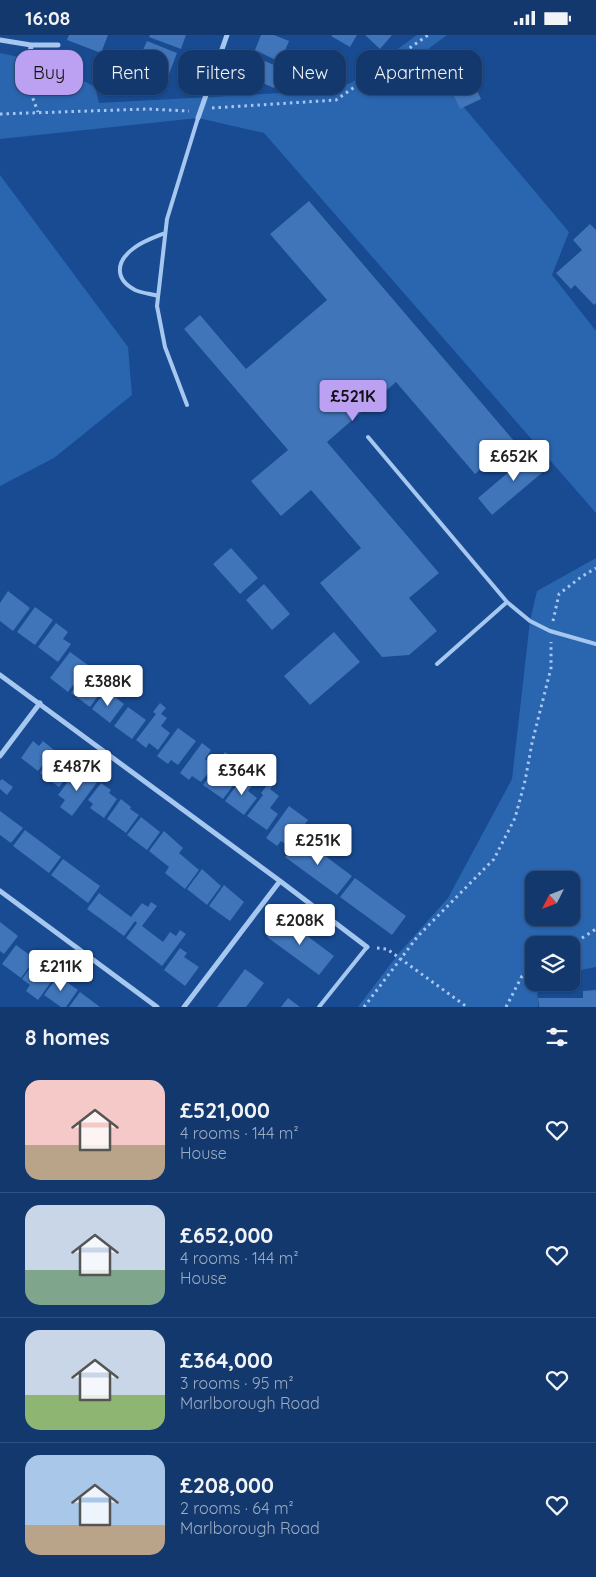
<!DOCTYPE html>
<meta charset="utf-8">
<style>
body{margin:0;font-family:Quicksand,sans-serif;background:#1b3f72;color:#f1f3f6;height:100vh;display:flex;flex-direction:column;font-size:19px;white-space:nowrap}
*{box-sizing:border-box;margin:0}
p{font-size:16px;color:#9cacc2}
.icon{flex:none;width:28px;height:28px;fill:none;stroke:currentColor;stroke-width:2;stroke-linecap:round;stroke-linejoin:round}
.map{position:relative;height:972px;overflow:hidden}
.panel{display:flex;flex-direction:column;background:#12386d;flex:1}
.panel>*{flex:none}
.top-card{position:absolute;left:15px;top:15px;width:566px;height:45px;display:flex;gap:10px}
.needle{width:32px;rotate:228deg}
.tools{position:absolute;left:525px;top:836px;display:grid;gap:10px}
.tools a{display:grid;place-items:center;width:55px;height:55px;border-radius:10px;background:#12386d;box-shadow:0 1px 4px #0004,0 0 0 1px #315280;font-size:25px}
.price{position:absolute;translate:-50% -42px;padding:0 11px;border-radius:5px;background:#fff;color:#222;font-size:16px;line-height:32px;filter:drop-shadow(0 1px 2px #0008)}
.price::after{content:'';position:absolute;left:50%;top:30px;width:15px;height:11px;margin-left:-8px;background:inherit;clip-path:polygon(0 0,100% 0,50% 100%)}
.price.current{background:#bca0f2;color:#111}
ul{padding:0;list-style:none}
li{display:flex;align-items:center;gap:15px;height:125px;padding:0 25px}
li+li{border-top:1px solid #315280}
li span{display:grid;place-items:center;flex:none;width:140px;height:100px;border-radius:15px;color:#555}
li>.icon{margin-inline-start:auto}
span .icon{width:60px;height:60px;fill:#fffc;stroke-width:1}
li b{font-size:21px}
h2{display:flex;justify-content:space-between;align-items:center;height:60px;padding:0 25px;font-size:21px}
.pill{padding:0 18px;border-radius:15px;background:#12386d;box-shadow:0 1px 4px #0004,0 0 0 1px #315280;font-size:18px;line-height:45px}
.pill.current{background:#bca0f2;color:#111}
.status{display:flex;justify-content:space-between;align-items:center;height:35px;padding:0 25px;background:#12386d;direction:ltr}
.status svg{height:14px;fill:currentColor}
.map>svg:first-child{display:block}
.green{fill:#2a65af;fill-rule:evenodd}
.building{fill:#4075b9}
.lines{fill:none;stroke-linecap:round;stroke-linejoin:round}
.path{stroke:#a6c7f0;stroke-width:3;stroke-dasharray:2.5 4;stroke-linecap:butt}
.lane{stroke:#a6c7f0;stroke-width:4}
.street{stroke:#a6c7f0;stroke-width:5}
</style>
<div class="status"><b>16:08</b><svg viewBox="0 0 49 12"><path d="M0 12V9h3v3zM5 12V6h3v6zM10 12V3h3v9zM15 12V0h3v12zM26 1h20v11H26zM47 4h2v5h-2z"/></svg></div>
<div class="map">
<svg width="596" height="972" viewBox="0 0 596 972">
<rect width="100%" height="100%" fill="#184b91"/>
<!-- green -->
<path class="green" d="M 417,0 L 447,0 L 420,20 L 569,197 L 552,240 L 596,296 L 596,478 L 264,98 L 198,83 L 0,104 L 0,18 L 53,29 L 95,52 L 99,68 L 319,56 L 351,48 Z
M 0,140 L 128,312 L 132,360 L 54,423 L 0,451 Z
M 596,523 L 596,932 L 571,937 L 571,910 L 534,910 L 534,948 L 537,948 L 538,972 L 358,972 L 399,918 L 448,863 L 512,744 L 530,586 L 537,556 ZM 534,845 L 571,845 L 571,882 L 534,882 Z"/>
<!-- building -->
<path class="building" d="M 69,0 L 108,0 L 101,18 L 67,5 Z
M 150,0 L 186,0 L 181,14 L 149,2 Z
M 261,0 L 274,0 L 289,6 L 280,27 L 255,15 Z
M 332,0 L 357,0 L 350,12 L 331,1 Z
M 365,0 L 392,0 L 380,14 Z
M 147,6 L 177,18 L 169,39 L 136,25 L 140,14 L 143,15 Z
M 458,14 L 481,64 L 460,74 L 437,24 Z
M 258,23 L 283,34 L 274,53 L 249,42 Z
M 132,28 L 163,41 L 154,61 L 123,47 Z
M 309,166 L 514,406 L 475,439 L 396,347 L 327,407 L 439,538 L 409,563 L 437,596 L 409,620 L 382,622 L 320,548 L 361,513 L 311,455 L 281,481 L 251,446 L 288,415 L 184,294 L 200,280 L 246,334 L 327,265 L 270,199 Z
M 590,189 L 596,195 L 596,268 L 594,270 L 575,250 L 571,254 L 556,238 L 582,215 L 573,205 Z
M 536,414 L 550,431 L 492,480 L 478,463 Z
M 231,513 L 258,543 L 240,559 L 213,529 Z
M 264,549 L 290,579 L 272,595 L 246,565 Z
M 8,556 L 30,573 L 13,596 L 0,586 L 0,568 Z
M 35,572 L 53,585 L 35,610 L 17,597 Z
M 56,588 L 68,597 L 63,604 L 71,609 L 58,627 L 38,612 Z
M 334,597 L 360,627 L 310,670 L 284,641 Z
M 70,617 L 88,630 L 68,657 L 50,643 Z
M 85,640 L 103,654 L 90,672 L 71,658 Z
M 106,655 L 124,669 L 110,688 L 92,674 Z
M 160,668 L 166,673 L 161,679 L 167,683 L 161,691 L 170,698 L 158,715 L 149,708 L 146,713 L 136,705 L 156,679 L 153,677 Z
M 128,672 L 146,685 L 132,704 L 114,691 Z
M 178,693 L 196,706 L 178,730 L 171,725 L 168,729 L 157,721 Z
M 33,706 L 39,711 L 43,706 L 54,715 L 38,736 L 21,723 Z
M 202,708 L 211,715 L 205,724 L 214,731 L 201,747 L 192,741 L 189,745 L 180,738 Z
M 225,717 L 229,720 L 227,723 L 235,729 L 226,741 L 235,748 L 223,764 L 203,750 L 220,727 L 218,726 Z
M 52,721 L 59,727 L 64,721 L 76,730 L 59,752 L 40,738 Z
M 75,737 L 82,742 L 86,737 L 98,746 L 72,781 L 60,772 L 65,765 L 58,760 Z
M 244,740 L 254,748 L 248,756 L 257,763 L 244,780 L 225,766 Z
M 2,744 L 13,752 L 7,760 L 0,754 L 0,746 Z
M 101,748 L 111,755 L 109,758 L 117,764 L 104,783 L 90,773 L 93,769 L 88,765 Z
M 268,749 L 272,752 L 270,754 L 279,761 L 270,773 L 278,779 L 267,795 L 247,781 L 263,760 L 261,758 Z
M 121,764 L 131,772 L 130,774 L 139,780 L 126,798 L 107,784 Z
M 289,771 L 308,785 L 288,811 L 281,806 L 277,811 L 266,803 Z
M 0,776 L 23,793 L 11,808 L 0,800 Z
M 141,782 L 160,797 L 147,815 L 127,800 Z
M 25,795 L 61,822 L 49,838 L 13,811 Z
M 164,796 L 183,813 L 179,818 L 199,835 L 185,854 L 165,838 L 169,832 L 149,816 Z
M 300,802 L 352,841 L 337,860 L 285,822 Z
M 63,824 L 100,851 L 88,868 L 51,840 Z
M 202,834 L 221,851 L 207,870 L 187,854 Z
M 355,843 L 406,881 L 392,900 L 340,862 Z
M 224,850 L 244,867 L 230,886 L 209,871 Z
M 99,858 L 131,882 L 142,868 L 148,872 L 151,867 L 157,871 L 142,891 L 163,907 L 170,897 L 176,901 L 180,895 L 186,899 L 162,931 L 126,903 L 137,888 L 135,886 L 124,901 L 87,874 Z
M 282,882 L 334,921 L 319,940 L 267,902 Z
M 0,887 L 18,901 L 4,919 L 0,916 Z
M 16,910 L 35,924 L 21,943 L 2,929 Z
M 180,913 L 187,918 L 184,922 L 199,932 L 185,951 L 164,935 Z
M 36,925 L 56,940 L 38,965 L 26,956 L 30,950 L 22,944 Z
M 245,934 L 264,948 L 246,972 L 217,972 Z
M 58,941 L 78,955 L 66,972 L 61,972 L 44,960 Z
M 596,955 L 596,972 L 539,972 L 538,963 L 583,963 L 583,956 Z
M 80,957 L 100,972 L 69,972 Z
M 288,963 L 300,972 L 281,972 Z"/>
<g class="lines">
<!-- path -->
<path class="path" d="M 26,45 L 38,77
M 212,73 L 336,65 L 428,0
M 0,79 L 148,74 L 189,76
M 553,586 L 559,559 L 581,542 L 596,533
M 571,910 L 596,894
M 377,913 L 387,914 L 467,972
M 364,972 L 418,901 L 494,824 L 515,783 L 525,746 L 532,708 L 551,633 L 551,607
M 506,972 L 522,941 L 534,934"/>
<!-- lane -->
<path class="lane" d="M 158,261 C 151,259 142,258 135,255 C 114,244 116,226 134,213 C 143,206 155,202 165,198
M 187,370 L 165,312 L 157,271 L 167,184 L 198,83
M 368,402 L 507,567 L 530,586 L 550,596 L 596,609
M 437,629 L 507,567
M 319,972 L 367,912"/>
<!-- street -->
<path class="street" d="M 0,5 L 31,10 L 58,10
M 29,35 L 31,10
M 210,45 L 237,54
M 198,83 L 227,0
M 0,640 L 280,846 L 184,972
M 0,721 L 40,668
M 280,846 L 367,912
M 0,856 L 157,972"/>
</g>
</svg>
<div class="tools">
<a><svg class="needle" viewBox="-14 -14 28 28"><path d="M0-13l5 13h-10z" fill="#e53935"/><path d="M0 13l5-13h-10z" fill="#9cacc2"/></svg></a>
<a><svg class="icon" aria-label="layers" viewBox="0 0 24 24"><path d="M12 4l9 5-9 5-9-5zM3 14l9 5 9-5"/></svg></a>
</div>
<b class="price current" style="left:353px;top:387px">£521K</b>
<b class="price" style="left:514px;top:447px">£652K</b>
<b class="price" style="left:108px;top:672px">£388K</b>
<b class="price" style="left:77px;top:757px">£487K</b>
<b class="price" style="left:242px;top:761px">£364K</b>
<b class="price" style="left:318px;top:831px">£251K</b>
<b class="price" style="left:300px;top:911px">£208K</b>
<b class="price" style="left:61px;top:957px">£211K</b>
<div class="top-card">
<a class="pill current">Buy</a>
<a class="pill">Rent</a>
<a class="pill">Filters</a>
<a class="pill">New</a>
<a class="pill">Apartment</a>
</div>
</div>
<section class="panel">
<h2>8 homes<svg class="icon" aria-label="filters" viewBox="0 0 24 24"><path d="M4 7h16M4 17h16"/><circle cx="9" cy="7" r="2"/><circle cx="15" cy="17" r="2"/></svg></h2>
<ul>
<li><span style="background:linear-gradient(#f6c9c9 65%,#b9a48a 0)"><svg class="icon" aria-label="home" viewBox="0 0 24 24"><path d="M3 11l9-7 9 7M6 9v11h12V9"/></svg></span><div><b>£521,000</b><p>4 rooms · 144 m²</p><p>House</p></div><svg class="icon" aria-label="heart" viewBox="0 0 24 24"><path d="M12 20l-8-8c-3-5 5-10 8-4 3-6 11-1 8 4z"/></svg></li>
<li><span style="background:linear-gradient(#c9d6e8 65%,#7fa58c 0)"><svg class="icon" aria-label="home" viewBox="0 0 24 24"><path d="M3 11l9-7 9 7M6 9v11h12V9"/></svg></span><div><b>£652,000</b><p>4 rooms · 144 m²</p><p>House</p></div><svg class="icon" aria-label="heart" viewBox="0 0 24 24"><path d="M12 20l-8-8c-3-5 5-10 8-4 3-6 11-1 8 4z"/></svg></li>
<li><span style="background:linear-gradient(#c9d6e8 65%,#8fb573 0)"><svg class="icon" aria-label="home" viewBox="0 0 24 24"><path d="M3 11l9-7 9 7M6 9v11h12V9"/></svg></span><div><b>£364,000</b><p>3 rooms · 95 m²</p><p>Marlborough Road</p></div><svg class="icon" aria-label="heart" viewBox="0 0 24 24"><path d="M12 20l-8-8c-3-5 5-10 8-4 3-6 11-1 8 4z"/></svg></li>
<li><span style="background:linear-gradient(#a9c7e8 70%,#b9a48a 0)"><svg class="icon" aria-label="home" viewBox="0 0 24 24"><path d="M3 11l9-7 9 7M6 9v11h12V9"/></svg></span><div><b>£208,000</b><p>2 rooms · 64 m²</p><p>Marlborough Road</p></div><svg class="icon" aria-label="heart" viewBox="0 0 24 24"><path d="M12 20l-8-8c-3-5 5-10 8-4 3-6 11-1 8 4z"/></svg></li>
</ul>
</section>
